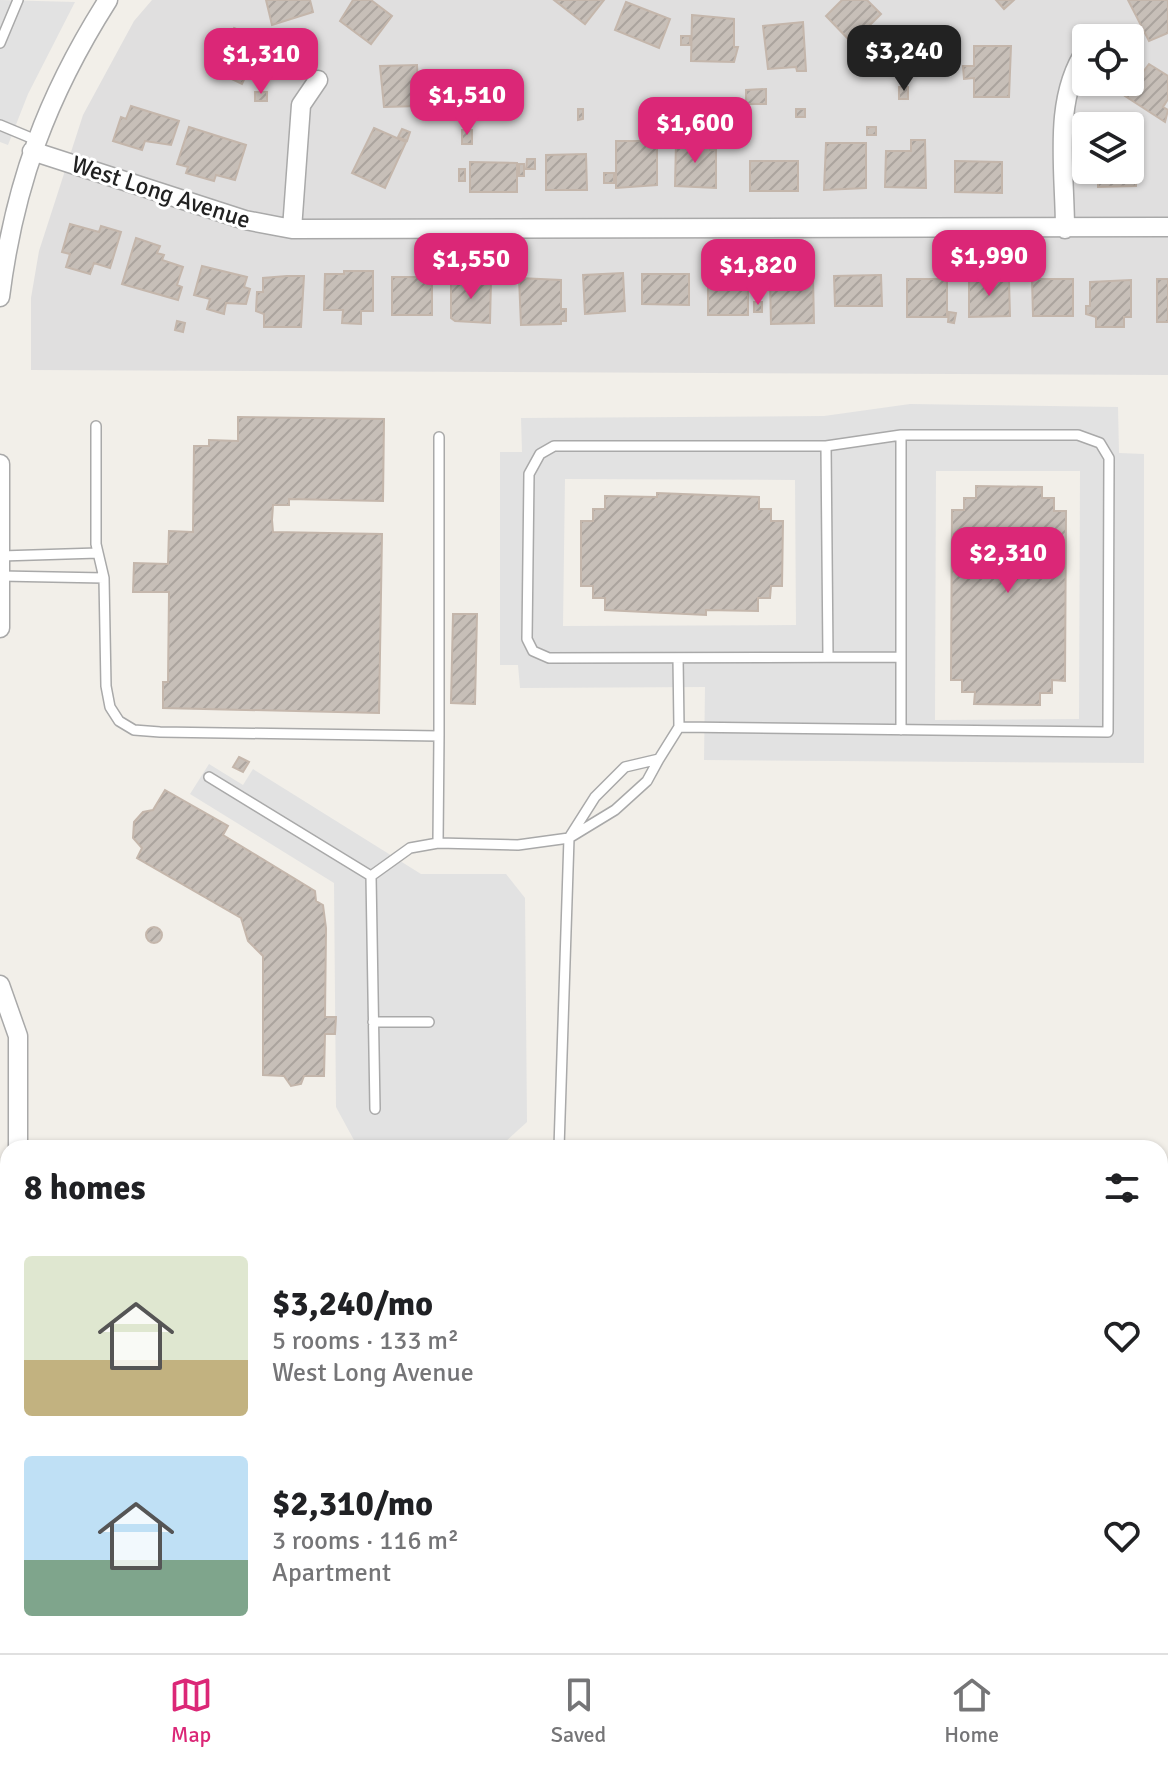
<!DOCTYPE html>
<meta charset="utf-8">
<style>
body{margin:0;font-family:Signika,sans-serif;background:#f6f6f6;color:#202124;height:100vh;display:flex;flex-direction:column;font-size:30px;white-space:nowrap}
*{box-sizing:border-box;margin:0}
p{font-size:26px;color:#757577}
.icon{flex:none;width:44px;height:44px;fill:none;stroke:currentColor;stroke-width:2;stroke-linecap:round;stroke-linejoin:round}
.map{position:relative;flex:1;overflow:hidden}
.sheet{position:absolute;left:0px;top:1140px;width:1168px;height:514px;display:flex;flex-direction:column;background:#fff;border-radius:24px 24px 0 0;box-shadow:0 2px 6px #0004}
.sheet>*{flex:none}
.fabs{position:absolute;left:1072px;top:24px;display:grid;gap:16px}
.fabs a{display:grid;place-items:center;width:72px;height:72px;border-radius:8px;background:#fff;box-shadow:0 2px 6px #0004;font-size:40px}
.price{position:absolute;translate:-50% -68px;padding:0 18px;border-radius:16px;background:#db2777;color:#fff;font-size:26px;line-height:52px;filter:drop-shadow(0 2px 4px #0008)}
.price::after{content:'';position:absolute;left:50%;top:48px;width:24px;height:18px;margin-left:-12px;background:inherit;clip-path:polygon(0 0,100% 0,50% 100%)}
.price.active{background:#222;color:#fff}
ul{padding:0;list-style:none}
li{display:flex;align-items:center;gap:24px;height:200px;padding:0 24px}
li span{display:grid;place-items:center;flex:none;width:224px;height:160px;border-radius:8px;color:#555}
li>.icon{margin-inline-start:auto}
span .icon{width:96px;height:96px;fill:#fffc;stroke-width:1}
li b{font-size:34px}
h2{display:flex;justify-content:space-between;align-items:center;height:96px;padding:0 24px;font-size:34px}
.menu{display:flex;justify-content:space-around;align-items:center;height:112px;border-top:2px solid #e0e0e0;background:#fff;font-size:22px;color:#757577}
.menu a{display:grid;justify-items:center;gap:4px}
.menu .active{color:#db2777}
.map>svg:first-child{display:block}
.residential{fill:#e0dfdf;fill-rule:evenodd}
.commercial{fill:#f2dad9}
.parking{fill:#e2e2e2;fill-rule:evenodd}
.building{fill:url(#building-hatch);stroke:#c4b6ab;stroke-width:2}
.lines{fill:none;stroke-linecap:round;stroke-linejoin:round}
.service-casing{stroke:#a9a9a9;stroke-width:12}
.minor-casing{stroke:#a9a9a9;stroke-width:21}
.secondary-casing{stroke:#707d05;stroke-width:27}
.service{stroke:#fff;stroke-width:9}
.minor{stroke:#fff;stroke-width:18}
.secondary{stroke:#f7fabf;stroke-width:24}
.labels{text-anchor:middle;stroke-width:6;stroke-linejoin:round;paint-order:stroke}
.street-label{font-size:24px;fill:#222;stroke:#fff}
</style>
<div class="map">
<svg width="1168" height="1653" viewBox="0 0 1168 1653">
<defs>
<pattern id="building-hatch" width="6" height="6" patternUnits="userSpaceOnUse" patternTransform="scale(2)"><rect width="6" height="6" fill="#c7bfb8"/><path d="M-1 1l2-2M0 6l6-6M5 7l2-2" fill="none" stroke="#aba49e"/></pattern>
</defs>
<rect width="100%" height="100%" fill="#f2efe9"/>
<!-- residential -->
<path class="residential" d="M 152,0 L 1168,0 L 1168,375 L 31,370 L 31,298 L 39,251 L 83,115 L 134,21 ZM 1086,38 L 1130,38 L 1130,82 L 1086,82 ZM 1086,126 L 1130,126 L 1130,170 L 1086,170 Z"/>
<!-- commercial -->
<path class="commercial" d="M 1160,1299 L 1168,1299 L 1168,1653 L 15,1653 L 16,1646 L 1160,1646 Z"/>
<!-- parking -->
<path class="parking" d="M 0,0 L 75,2 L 28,94 L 8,145 L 0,142 Z
M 910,404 L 1118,407 L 1119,453 L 1144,454 L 1144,763 L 704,760 L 705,687 L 520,688 L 518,665 L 500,665 L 500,452 L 522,452 L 521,418 L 824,416 ZM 936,471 L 1080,471 L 1079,719 L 935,720 ZM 565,479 L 795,480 L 796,625 L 563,626 Z
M 209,764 L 243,785 L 253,769 L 421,874 L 506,874 L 525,898 L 527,1122 L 504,1143 L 355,1142 L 336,1107 L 334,883 L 190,794 Z
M 1160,1377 L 1168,1377 L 1168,1546 L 1160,1546 Z
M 876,1646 L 986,1646 L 986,1653 L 876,1653 Z"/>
<!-- building -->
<path class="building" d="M 266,0 L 310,0 L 313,12 L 272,25 Z
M 353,0 L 371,0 L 392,16 L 371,44 L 340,21 Z
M 554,0 L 604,0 L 585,24 Z
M 842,0 L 867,0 L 881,14 L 852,43 L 826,16 Z
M 996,0 L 1014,0 L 1004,9 Z
M 1128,0 L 1168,0 L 1168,33 L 1149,41 Z
M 626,2 L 670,19 L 659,48 L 615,30 Z
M 692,15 L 734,19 L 734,47 L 738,47 L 734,62 L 691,61 Z
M 803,22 L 806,71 L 797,71 L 796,67 L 768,69 L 763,26 Z
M 234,28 L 262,41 L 242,84 L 215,71 Z
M 681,36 L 690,36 L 690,45 L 681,45 Z
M 974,46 L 1011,46 L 1009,97 L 974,97 L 974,78 L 964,79 L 963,66 L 974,66 Z
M 1149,64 L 1168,76 L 1168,99 L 1163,107 L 1168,110 L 1165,122 L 1125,96 Z
M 417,65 L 419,106 L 384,107 L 380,66 Z
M 899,87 L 908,87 L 908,99 L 899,99 Z
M 766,89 L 766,104 L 746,104 L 746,90 Z
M 255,92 L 267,92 L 267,101 L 255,101 Z
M 131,106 L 179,121 L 171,145 L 145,141 L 142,150 L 113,141 L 121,117 L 126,119 Z
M 578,109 L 583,109 L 583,119 L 578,120 Z
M 796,109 L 805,109 L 805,117 L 796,117 Z
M 189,127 L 246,145 L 235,180 L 216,175 L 214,181 L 186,173 L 188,167 L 177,164 Z
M 867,127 L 876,127 L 876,135 L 867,135 Z
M 374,128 L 406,142 L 385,188 L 352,173 Z
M 402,129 L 410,132 L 407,141 L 398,137 Z
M 462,130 L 472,130 L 472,144 L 462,144 Z
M 911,140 L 925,140 L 926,188 L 885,187 L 886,151 L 911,151 Z
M 616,141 L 657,141 L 657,185 L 616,188 Z
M 676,142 L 710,142 L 710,150 L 716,150 L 716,188 L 675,186 Z
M 826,143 L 866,143 L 866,188 L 824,190 Z
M 1130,146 L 1136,146 L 1136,186 L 1098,187 L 1098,170 L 1130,170 Z
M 586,154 L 587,190 L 546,190 L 546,155 Z
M 527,159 L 535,159 L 535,169 L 526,169 Z
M 750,161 L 798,161 L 798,191 L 750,191 Z
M 955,161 L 1002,162 L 1002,193 L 955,192 Z
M 470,162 L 517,163 L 517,192 L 470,192 Z
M 519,164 L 524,164 L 524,176 L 519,176 Z
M 459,169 L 465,169 L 465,181 L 459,181 Z
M 604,173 L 614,173 L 614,183 L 604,183 Z
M 70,224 L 99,232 L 101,226 L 121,232 L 110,268 L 94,263 L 90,274 L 66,267 L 70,254 L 62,252 Z
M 136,238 L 160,246 L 157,253 L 164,255 L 162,260 L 183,267 L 177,285 L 182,287 L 178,300 L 122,284 Z
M 202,266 L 247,277 L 244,287 L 250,289 L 246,304 L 226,303 L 224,314 L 207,309 L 210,299 L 194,295 Z
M 344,271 L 373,271 L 373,311 L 361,311 L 361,324 L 342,323 L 343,310 L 324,310 L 325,274 L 344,274 Z
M 623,273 L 625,311 L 585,314 L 583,275 Z
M 642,274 L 689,274 L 689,305 L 642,304 Z
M 881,275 L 882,306 L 835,306 L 834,276 Z
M 287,276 L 304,276 L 301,327 L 264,327 L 264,314 L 256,311 L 257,292 L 263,292 L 263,278 Z
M 392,277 L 432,277 L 432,315 L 392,315 Z
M 708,277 L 748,277 L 748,315 L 708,315 Z
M 790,277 L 813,277 L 814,323 L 771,324 L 770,281 L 790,281 Z
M 519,278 L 561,280 L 561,309 L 566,309 L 566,321 L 561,321 L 561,324 L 521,325 Z
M 907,279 L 947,279 L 947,317 L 907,317 Z
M 969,279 L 1009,281 L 1010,316 L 969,317 Z
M 1032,279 L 1073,279 L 1073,316 L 1033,316 Z
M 1157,279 L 1168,279 L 1168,322 L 1157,322 Z
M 491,280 L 490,323 L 455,321 L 451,318 L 451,282 Z
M 1131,280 L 1131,317 L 1124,317 L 1124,327 L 1096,327 L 1096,317 L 1086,314 L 1086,306 L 1090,306 L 1090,282 Z
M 754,302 L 762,302 L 762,312 L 754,312 Z
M 949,312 L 956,313 L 954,323 L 948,322 Z
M 177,321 L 185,323 L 183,332 L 175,330 Z
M 238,417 L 384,419 L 383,501 L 289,499 L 289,505 L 273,505 L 272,520 L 273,532 L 382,534 L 379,713 L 163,708 L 163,682 L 168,682 L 169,592 L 133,592 L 134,563 L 168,564 L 169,531 L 193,532 L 194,446 L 209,446 L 209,440 L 238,441 Z
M 976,486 L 1042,487 L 1042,498 L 1054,498 L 1054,511 L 1066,511 L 1065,681 L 1052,680 L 1052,693 L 1040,693 L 1040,705 L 974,704 L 975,692 L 962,692 L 962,680 L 951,680 L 952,510 L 964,510 L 964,498 L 976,498 Z
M 657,493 L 759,497 L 759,509 L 771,509 L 771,521 L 783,521 L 782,586 L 771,586 L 770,598 L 758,598 L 758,611 L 706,610 L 706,615 L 605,610 L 605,598 L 593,598 L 593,586 L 581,586 L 581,521 L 593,521 L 593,509 L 605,509 L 605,496 L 657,497 Z
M 453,614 L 477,614 L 475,704 L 451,703 Z
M 239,757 L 249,762 L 243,772 L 233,767 Z
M 165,790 L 228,826 L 223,835 L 315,891 L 316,901 L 323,905 L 326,928 L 325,1017 L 336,1017 L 335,1034 L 325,1034 L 324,1076 L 304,1076 L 301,1084 L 291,1086 L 284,1076 L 263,1075 L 263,956 L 248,941 L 241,918 L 137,858 L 142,848 L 133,838 L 134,822 L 143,812 L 153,810 Z
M146 935a8 8 0 1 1 16 0a8 8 0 1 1-16 0Z
M 346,1646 L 657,1646 L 657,1653 L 346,1653 Z
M 783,1646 L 843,1646 L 843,1653 L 783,1653 Z"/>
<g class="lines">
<!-- service casing -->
<g class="service-casing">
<path id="service" d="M 0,43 L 18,0
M 0,125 L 36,140
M 96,426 L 96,544 L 104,578 L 106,686 L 110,707 L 119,721 L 134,730 L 160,732 L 439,736 L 438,843
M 439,437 L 439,736
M 826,446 L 828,657
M 1,556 L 98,553
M 1,576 L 104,578
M 901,657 L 901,730
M 678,658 L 679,727
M 659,759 L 679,727 L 1108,732 L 1109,458 L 1100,443 L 1078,435 L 901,435 L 826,446 L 554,446 L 540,454 L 529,474 L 527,639 L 533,651 L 549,658 L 901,657 L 901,435
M 209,777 L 371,876
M 373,1022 L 429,1022
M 375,1109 L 371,876 L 410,848 L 438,843 L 518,845 L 569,838 L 615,810 L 647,781 L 659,759 L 625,767 L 595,797 L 569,838 L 559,1148"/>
</g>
<!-- minor casing -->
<g class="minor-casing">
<path id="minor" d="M 32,151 L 245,220 L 292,229 L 1168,227
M 292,229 L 301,105 L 318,80
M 1065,229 C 1065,170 1052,100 1086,50
M 0,297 C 14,185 47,96 108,0
M 0,464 L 0,628
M 0,985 L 18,1036 L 18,1148
M 0,1497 L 6,1455 L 8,1284
M 0,1577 L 8,1577
M 1043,1646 L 1043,1653"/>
</g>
<!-- secondary casing -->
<g class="secondary-casing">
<path id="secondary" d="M 0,1197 L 8,1197
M 1160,1200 L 1168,1200
M 0,1243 L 8,1243
M 1160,1247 L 1168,1247"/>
</g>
<!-- service -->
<use href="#service" class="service"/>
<!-- minor -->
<use href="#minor" class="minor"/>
<!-- secondary -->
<use href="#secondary" class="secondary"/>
</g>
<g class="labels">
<!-- street labels -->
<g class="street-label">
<text transform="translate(161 192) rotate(18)" y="8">West Long Avenue</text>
</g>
</g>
</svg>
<div class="fabs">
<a><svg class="icon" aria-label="locate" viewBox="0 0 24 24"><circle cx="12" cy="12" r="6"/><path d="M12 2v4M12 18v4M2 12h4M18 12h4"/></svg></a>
<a><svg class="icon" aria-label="layers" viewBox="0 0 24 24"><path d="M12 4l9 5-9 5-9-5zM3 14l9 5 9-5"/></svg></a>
</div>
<b class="price active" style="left:904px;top:93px">$3,240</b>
<b class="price" style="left:261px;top:96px">$1,310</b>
<b class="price" style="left:467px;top:137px">$1,510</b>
<b class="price" style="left:695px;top:165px">$1,600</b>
<b class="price" style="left:989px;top:298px">$1,990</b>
<b class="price" style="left:471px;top:301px">$1,550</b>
<b class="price" style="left:758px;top:307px">$1,820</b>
<b class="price" style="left:1008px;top:595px">$2,310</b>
<section class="sheet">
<h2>8 homes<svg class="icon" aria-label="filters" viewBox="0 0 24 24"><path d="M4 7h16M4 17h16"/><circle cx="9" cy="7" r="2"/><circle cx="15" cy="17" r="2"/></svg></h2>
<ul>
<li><span style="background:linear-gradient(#dfe7d0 65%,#c2b280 0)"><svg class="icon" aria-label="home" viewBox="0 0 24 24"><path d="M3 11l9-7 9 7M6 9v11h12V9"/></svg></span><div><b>$3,240/mo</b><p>5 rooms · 133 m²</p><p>West Long Avenue</p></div><svg class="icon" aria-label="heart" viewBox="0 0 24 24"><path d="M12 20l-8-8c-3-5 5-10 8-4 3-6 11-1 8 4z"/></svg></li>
<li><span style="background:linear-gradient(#bfe0f5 65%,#7fa58c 0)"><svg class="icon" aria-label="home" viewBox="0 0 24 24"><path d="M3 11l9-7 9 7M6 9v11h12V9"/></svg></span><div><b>$2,310/mo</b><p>3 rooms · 116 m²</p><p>Apartment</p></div><svg class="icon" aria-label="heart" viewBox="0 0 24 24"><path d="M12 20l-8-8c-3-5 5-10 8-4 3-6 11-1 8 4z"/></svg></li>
</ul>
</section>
</div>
<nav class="menu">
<a class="active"><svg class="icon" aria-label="map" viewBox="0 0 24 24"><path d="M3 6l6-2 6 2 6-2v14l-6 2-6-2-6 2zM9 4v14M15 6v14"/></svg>Map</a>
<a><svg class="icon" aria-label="saved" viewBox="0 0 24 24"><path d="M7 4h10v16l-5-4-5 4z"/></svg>Saved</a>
<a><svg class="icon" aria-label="home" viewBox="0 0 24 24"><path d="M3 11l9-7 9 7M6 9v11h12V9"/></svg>Home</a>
</nav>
